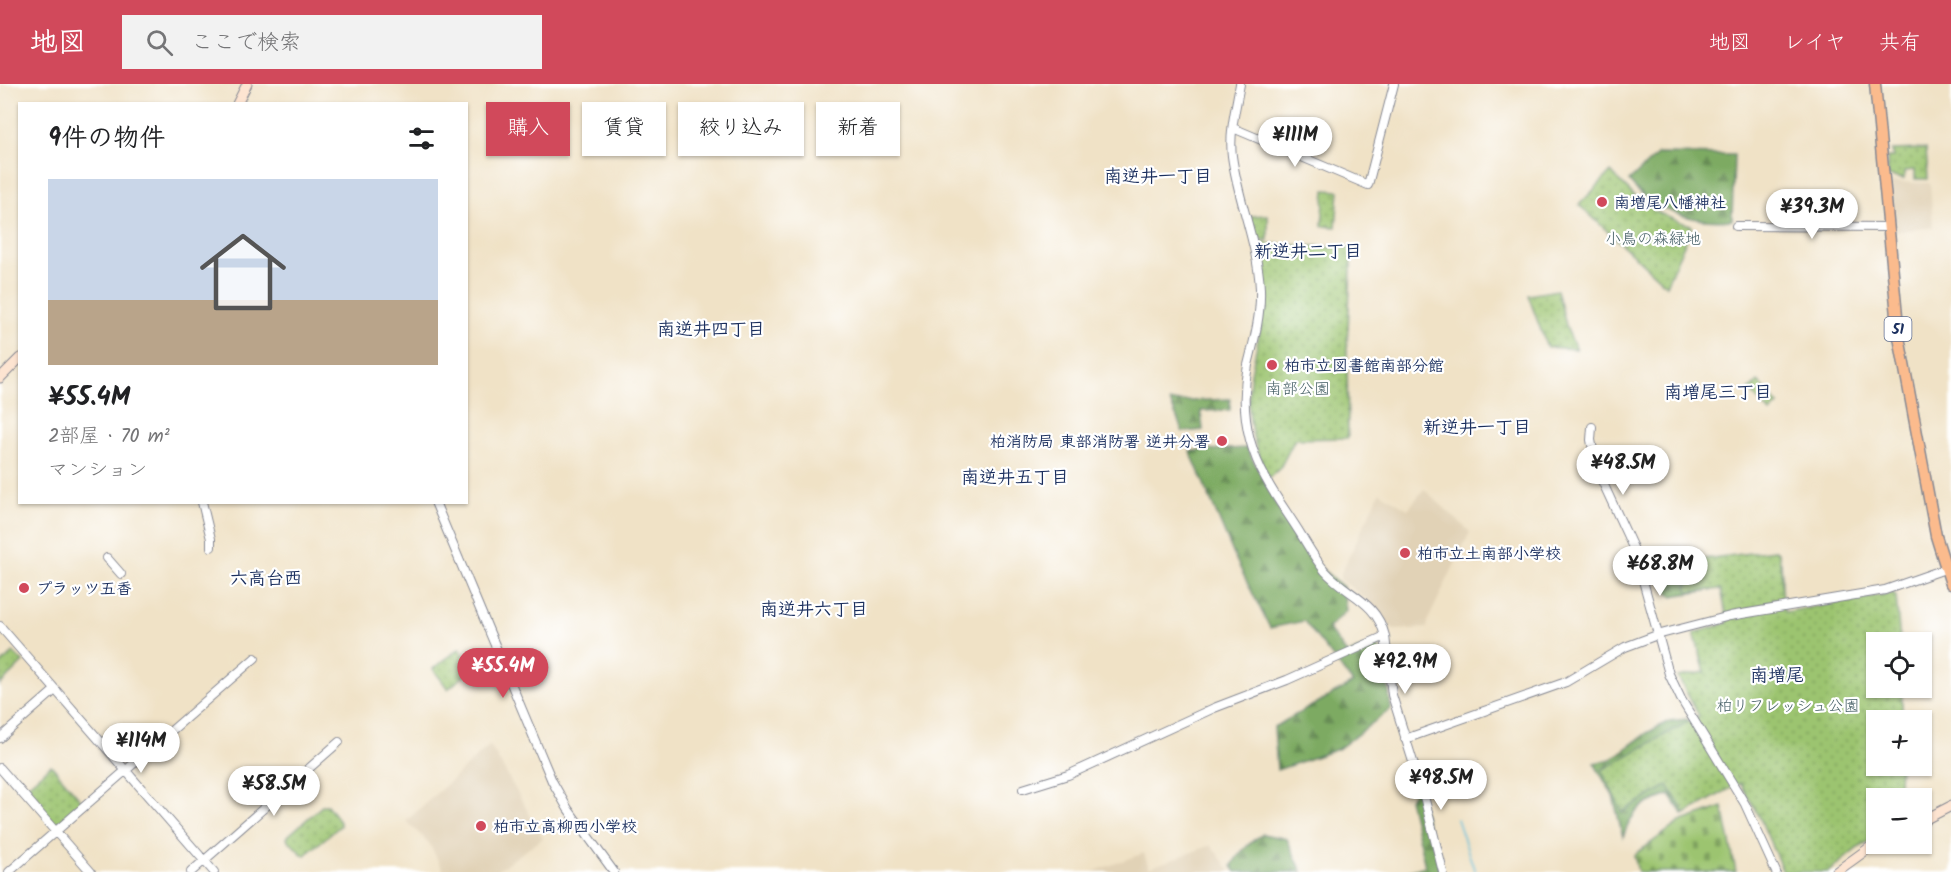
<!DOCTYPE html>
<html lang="ja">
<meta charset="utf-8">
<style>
body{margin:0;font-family:Kalam,"Klee One",sans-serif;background:#f2f2f2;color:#202124;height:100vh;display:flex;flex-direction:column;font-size:22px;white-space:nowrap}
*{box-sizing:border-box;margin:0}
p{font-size:20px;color:#757577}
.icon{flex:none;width:33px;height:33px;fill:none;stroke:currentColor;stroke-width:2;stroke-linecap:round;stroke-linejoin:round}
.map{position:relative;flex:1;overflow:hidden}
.side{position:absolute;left:18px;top:18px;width:450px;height:402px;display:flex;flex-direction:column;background:#fff;border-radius:0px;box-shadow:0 2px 4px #0004}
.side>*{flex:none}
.guide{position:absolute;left:486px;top:18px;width:570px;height:54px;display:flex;gap:12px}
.buttons{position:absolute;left:1866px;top:548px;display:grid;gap:12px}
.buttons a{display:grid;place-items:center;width:66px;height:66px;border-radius:0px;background:#fff;box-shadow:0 2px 4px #0004;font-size:30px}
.price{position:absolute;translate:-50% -51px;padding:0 14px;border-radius:21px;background:#fff;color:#222;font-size:20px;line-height:39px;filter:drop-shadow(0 2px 3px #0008)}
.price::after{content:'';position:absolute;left:50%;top:36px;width:18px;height:14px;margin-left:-9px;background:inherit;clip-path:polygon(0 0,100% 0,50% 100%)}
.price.active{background:#d1495b;color:#fff}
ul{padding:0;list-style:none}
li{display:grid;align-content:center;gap:12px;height:318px;padding:0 30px}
li span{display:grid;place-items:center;height:186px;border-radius:0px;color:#555}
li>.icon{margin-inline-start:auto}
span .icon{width:108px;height:108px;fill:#fffc;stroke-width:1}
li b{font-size:26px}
h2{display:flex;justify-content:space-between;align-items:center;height:72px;padding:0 30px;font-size:26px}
.chip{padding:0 21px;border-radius:0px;background:#fff;box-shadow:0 2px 4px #0004;font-size:21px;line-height:54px}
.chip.active{background:#d1495b;color:#fff}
header{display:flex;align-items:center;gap:36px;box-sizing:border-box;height:84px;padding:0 30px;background:#d1495b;color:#fff}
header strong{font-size:28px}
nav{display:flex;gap:33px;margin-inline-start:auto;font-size:21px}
.search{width:420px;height:54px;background:#f2f2f2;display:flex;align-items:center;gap:15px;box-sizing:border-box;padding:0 21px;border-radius:0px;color:#757577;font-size:22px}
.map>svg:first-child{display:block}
.built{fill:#e1d2b6}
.forest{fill:url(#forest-firs);stroke:#4c6c60;stroke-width:1.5}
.cemetery{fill:url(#cemetery-stones);stroke:#5c7a67;stroke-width:1.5}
.park{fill:url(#park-dots);stroke:#5c7a67;stroke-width:1.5}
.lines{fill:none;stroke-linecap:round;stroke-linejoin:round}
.stream{stroke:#5fbfdd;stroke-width:1.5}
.tertiary-casing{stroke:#868892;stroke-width:10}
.secondary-casing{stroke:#868892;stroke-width:11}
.primary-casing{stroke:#868892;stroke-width:13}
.tertiary{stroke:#fff;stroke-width:8}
.secondary{stroke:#fde4d1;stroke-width:9}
.primary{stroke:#fbbb8d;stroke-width:10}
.poi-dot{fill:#d1495b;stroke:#fff;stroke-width:2}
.labels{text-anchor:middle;stroke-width:4.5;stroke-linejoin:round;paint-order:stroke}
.shield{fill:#fff;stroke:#5f6d8e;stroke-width:1.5}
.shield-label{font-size:15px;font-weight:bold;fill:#1b2f5e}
.poi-label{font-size:16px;font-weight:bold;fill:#1b2f5e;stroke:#fff;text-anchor:start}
.park-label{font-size:16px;fill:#425c63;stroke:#fff}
.neighbourhood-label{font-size:18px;font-weight:bold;fill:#1b2f5e;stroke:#fff}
</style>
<header>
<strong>地図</strong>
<div class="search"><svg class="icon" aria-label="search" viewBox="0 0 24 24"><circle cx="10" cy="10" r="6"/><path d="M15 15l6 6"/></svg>ここで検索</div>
<nav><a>地図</a><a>レイヤ</a><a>共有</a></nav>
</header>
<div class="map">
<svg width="1951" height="788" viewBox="0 0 1951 788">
<defs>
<pattern id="forest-firs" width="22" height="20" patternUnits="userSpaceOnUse" patternTransform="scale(1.5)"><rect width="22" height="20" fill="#7daa62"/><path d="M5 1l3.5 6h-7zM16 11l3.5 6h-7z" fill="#668b54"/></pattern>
<pattern id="cemetery-stones" width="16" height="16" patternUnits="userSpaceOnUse" patternTransform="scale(1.5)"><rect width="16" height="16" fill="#9cc470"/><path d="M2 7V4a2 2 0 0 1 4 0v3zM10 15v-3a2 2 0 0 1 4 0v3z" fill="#7ea05f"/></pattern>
<pattern id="park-dots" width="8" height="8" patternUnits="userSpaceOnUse" patternTransform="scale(1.5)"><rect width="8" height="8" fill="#9cc470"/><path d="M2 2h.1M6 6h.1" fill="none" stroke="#7ea05f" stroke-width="1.8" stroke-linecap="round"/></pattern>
</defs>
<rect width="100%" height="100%" fill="#fff"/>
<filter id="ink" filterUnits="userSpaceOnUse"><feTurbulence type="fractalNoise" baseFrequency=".0167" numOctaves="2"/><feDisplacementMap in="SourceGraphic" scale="12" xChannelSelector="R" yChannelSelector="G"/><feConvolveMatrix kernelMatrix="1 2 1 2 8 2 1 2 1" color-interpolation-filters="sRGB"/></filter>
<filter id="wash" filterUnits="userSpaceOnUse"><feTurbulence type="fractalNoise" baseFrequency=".008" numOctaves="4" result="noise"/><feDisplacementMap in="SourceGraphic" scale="24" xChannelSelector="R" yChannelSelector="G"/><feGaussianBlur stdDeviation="1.35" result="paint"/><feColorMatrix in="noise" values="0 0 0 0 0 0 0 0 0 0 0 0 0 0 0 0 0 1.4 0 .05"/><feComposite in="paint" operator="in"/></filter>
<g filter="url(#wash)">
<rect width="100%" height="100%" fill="#f0e2c6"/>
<!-- built -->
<path class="built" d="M 1889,98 L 1930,99 L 1933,143 L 1893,148 Z
M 1424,405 L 1470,448 L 1429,534 L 1427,544 L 1396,546 L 1386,540 L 1370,518 L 1340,495 L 1340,491 L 1380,408 L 1408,425 Z
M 490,661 L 543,754 L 495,788 L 444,788 L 429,759 L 406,737 Z
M 1211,761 L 1231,788 L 1092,788 L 1144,769 L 1149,784 Z"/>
<!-- forest -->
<path class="forest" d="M 1658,70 L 1734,71 L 1732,136 C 1695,140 1652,127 1629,97 Z
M 1230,315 L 1230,326 L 1201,327 L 1203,346 L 1183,348 L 1170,318 Z
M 1247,364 L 1281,430 L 1310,475 L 1343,503 L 1346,527 L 1328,544 L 1348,571 L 1358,565 L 1378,562 L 1387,593 L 1391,625 L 1338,665 L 1277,686 L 1274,643 L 1353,599 L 1304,537 L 1270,544 L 1236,476 L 1190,367 Z
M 1774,474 L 1781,478 L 1782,495 L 1672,512 L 1666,506 L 1660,486 L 1687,479 Z
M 1687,635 L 1728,701 L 1727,705 L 1683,731 L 1670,711 C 1640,721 1634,724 1623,753 L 1613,712 L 1594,679 L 1611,675 L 1647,649 L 1669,637 Z
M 1417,705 L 1441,788 L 1406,788 L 1425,782 L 1409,715 Z
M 1263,750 L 1287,755 L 1302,788 L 1236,788 L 1232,782 C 1238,769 1251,757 1263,750 Z"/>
<!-- cemetery -->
<path class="cemetery" d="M 1723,723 L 1736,788 L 1638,788 L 1634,771 L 1680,738 Z"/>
<!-- park -->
<path class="park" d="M 1926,65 L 1928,95 L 1915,95 L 1915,86 L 1904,87 L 1904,95 L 1888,92 L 1887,73 L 1893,73 L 1892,66 Z
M 1611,88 C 1636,116 1654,131 1691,141 L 1692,143 L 1666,201 L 1579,121 Z
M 1325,106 L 1339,107 L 1336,143 L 1322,142 Z
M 1268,131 L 1268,156 L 1258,155 L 1254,153 L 1250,132 Z
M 1256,159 L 1352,164 L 1347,266 L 1348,354 L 1295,355 L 1280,384 L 1269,394 C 1253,363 1245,330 1250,296 C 1254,270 1262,245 1264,218 C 1265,198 1260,179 1256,159 Z
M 1557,206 L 1567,245 L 1576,265 L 1547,263 L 1528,211 Z
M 1758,297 L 1778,321 L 1770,329 L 1749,306 Z
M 1774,466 L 1778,468 C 1784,489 1780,507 1785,528 L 1893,509 L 1896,512 L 1900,558 L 1876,558 L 1876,603 L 1902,603 L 1902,636 L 1876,636 L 1876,681 L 1900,681 L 1899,699 L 1901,714 L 1876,714 L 1876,755 L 1858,764 L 1828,788 L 1783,788 L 1758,730 L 1740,699 L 1685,730 L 1668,701 L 1622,728 L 1602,686 L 1699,632 L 1678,593 L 1705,588 L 1694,549 L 1728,539 L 1721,505 L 1689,508 L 1681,478 Z
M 460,564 L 471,585 L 470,587 L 448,605 L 433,585 Z
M 13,568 L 23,578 L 0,601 L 0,581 Z
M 51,681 L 82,717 L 82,721 L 58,742 L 55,741 L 23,705 Z
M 323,721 L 327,721 L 340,738 L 340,742 L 305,771 L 303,771 L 287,755 L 288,752 Z"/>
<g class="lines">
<!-- stream -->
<path class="stream" d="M 1457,735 L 1475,788"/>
</g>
</g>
<g filter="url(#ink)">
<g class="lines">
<!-- tertiary casing -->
<g class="tertiary-casing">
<path id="tertiary" d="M 1233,44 L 1368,101 L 1394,0
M 1736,142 L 1889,143
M 1592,343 L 1591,356 L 1597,386 L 1635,468 L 1669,590 L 1681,615 L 1745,720 L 1776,788
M 202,418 L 211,455 L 211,463
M 435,418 L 552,697 L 568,725 L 614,788
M 107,474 L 121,490
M 0,542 L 214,788
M 1385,552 L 1392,611 L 1425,716 L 1443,788
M 0,654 L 55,606
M 1405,655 L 1566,598 L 1625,563 L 1657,551 L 1730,532 L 1885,506 L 1945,485
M 0,684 L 91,788
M 1023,705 L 1068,691 L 1214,624 L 1287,596 L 1385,552 C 1376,516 1346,511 1325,487 C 1315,475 1308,462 1300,449 C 1289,431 1276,414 1266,395 C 1246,359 1240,322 1248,281 C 1254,257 1261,231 1260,205 C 1258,160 1238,117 1232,72 C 1229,49 1236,23 1240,0
M 9,788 L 255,574
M 191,788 L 339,658"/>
</g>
<!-- secondary casing -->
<g class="secondary-casing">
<path id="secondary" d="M 237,20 L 247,0
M 0,294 L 20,274
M 1922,737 L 1951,722
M 1836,788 L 1876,759"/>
</g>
<!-- primary casing -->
<g class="primary-casing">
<path id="primary" d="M 1875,0 L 1899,253 L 1936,452 L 1951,500"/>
</g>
<!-- tertiary -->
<use href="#tertiary" class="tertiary"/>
<!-- secondary -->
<use href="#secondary" class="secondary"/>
<!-- primary -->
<use href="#primary" class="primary"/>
</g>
</g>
<!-- markers -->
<g class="poi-dot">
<circle cx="1602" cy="118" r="6"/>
<circle cx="1272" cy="281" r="6"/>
<circle cx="1222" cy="357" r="6"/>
<circle cx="1405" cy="469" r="6"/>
<circle cx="24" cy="504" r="6"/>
<circle cx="481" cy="742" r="6"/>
</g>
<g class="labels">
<!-- shield labels -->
<rect class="shield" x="1884.5" y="233" width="27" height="24" rx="4.5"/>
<g class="shield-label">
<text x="1898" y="250">51</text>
</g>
<!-- poi labels -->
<g class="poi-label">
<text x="1614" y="124">南増尾八幡神社</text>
<text x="1284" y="287">柏市立図書館南部分館</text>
<text x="1210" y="363" text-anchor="end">柏消防局 東部消防署 逆井分署</text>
<text x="1417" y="475">柏市立土南部小学校</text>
<text x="36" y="510">プラッツ五香</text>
<text x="493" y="748">柏市立高柳西小学校</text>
</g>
<!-- park labels -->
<g class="park-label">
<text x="1653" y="160">小鳥の森緑地</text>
<text x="1298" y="310">南部公園</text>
<text x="1788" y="627">柏リフレッシュ公園</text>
</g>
<!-- neighbourhood labels -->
<g class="neighbourhood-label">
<text x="1158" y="98">南逆井一丁目</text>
<text x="1308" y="173">新逆井二丁目</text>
<text x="711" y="251">南逆井四丁目</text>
<text x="1718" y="314">南増尾三丁目</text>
<text x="1477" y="349">新逆井一丁目</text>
<text x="1015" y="399">南逆井五丁目</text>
<text x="266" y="500">六高台西</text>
<text x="814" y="531">南逆井六丁目</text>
<text x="1777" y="597">南増尾</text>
</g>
</g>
</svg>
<div class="buttons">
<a><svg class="icon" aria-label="locate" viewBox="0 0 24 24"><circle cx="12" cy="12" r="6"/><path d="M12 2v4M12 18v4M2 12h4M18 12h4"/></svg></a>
<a>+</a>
<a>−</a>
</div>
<b class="price" style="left:1295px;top:84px">¥111M</b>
<b class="price" style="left:1812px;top:156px">¥39.3M</b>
<b class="price" style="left:1623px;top:412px">¥48.5M</b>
<b class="price" style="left:1660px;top:513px">¥68.8M</b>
<b class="price" style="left:1405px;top:611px">¥92.9M</b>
<b class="price active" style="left:503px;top:615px">¥55.4M</b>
<b class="price" style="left:141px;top:690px">¥114M</b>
<b class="price" style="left:1441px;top:727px">¥98.5M</b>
<b class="price" style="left:274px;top:733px">¥58.5M</b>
<div class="guide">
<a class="chip active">購入</a>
<a class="chip">賃貸</a>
<a class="chip">絞り込み</a>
<a class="chip">新着</a>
</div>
<section class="side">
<h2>9件の物件<svg class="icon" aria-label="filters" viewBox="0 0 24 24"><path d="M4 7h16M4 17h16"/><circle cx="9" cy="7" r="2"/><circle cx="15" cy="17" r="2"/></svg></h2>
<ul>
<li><span style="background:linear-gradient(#c9d6e8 65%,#b9a48a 0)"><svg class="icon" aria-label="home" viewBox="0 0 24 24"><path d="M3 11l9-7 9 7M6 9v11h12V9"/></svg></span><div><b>¥55.4M</b><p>2部屋 · 70 m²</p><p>マンション</p></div></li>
</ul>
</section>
</div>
